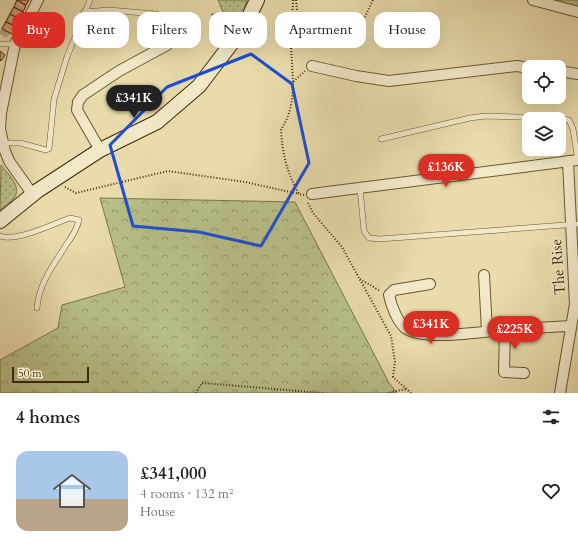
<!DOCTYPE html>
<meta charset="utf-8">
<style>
body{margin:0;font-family:Cardo,serif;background:#f2f2f2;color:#202124;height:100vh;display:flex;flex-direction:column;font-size:15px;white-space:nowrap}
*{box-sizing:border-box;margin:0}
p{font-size:13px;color:#757577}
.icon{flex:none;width:22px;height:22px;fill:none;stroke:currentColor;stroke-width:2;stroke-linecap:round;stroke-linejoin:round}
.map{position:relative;height:393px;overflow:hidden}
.panel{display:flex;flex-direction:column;background:#fff;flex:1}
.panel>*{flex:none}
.banner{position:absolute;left:12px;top:12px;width:554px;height:36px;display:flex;gap:8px}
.fabs{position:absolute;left:522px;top:60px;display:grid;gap:8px}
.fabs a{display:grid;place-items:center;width:44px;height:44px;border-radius:8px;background:#fff;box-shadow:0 4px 16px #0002;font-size:20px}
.scale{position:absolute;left:12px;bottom:10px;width:77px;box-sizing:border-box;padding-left:4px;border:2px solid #422a07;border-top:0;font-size:11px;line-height:14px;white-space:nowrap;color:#422a07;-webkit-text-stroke:3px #f1e8c8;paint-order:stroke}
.price{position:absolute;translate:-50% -34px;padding:0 9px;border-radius:14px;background:#d93025;color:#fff;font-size:13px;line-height:26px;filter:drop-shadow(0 1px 2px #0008)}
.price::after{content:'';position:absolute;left:50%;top:24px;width:12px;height:9px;margin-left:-6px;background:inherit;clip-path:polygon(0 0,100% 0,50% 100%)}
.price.selected{background:#222;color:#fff}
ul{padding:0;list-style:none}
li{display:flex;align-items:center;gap:12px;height:100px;padding:0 16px}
li span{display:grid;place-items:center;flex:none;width:112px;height:80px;border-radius:12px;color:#555}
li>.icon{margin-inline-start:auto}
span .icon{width:48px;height:48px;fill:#fffc;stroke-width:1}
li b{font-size:17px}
h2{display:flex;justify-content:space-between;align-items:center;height:48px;padding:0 16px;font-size:17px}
.pill{padding:0 14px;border-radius:12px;background:#fff;box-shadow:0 4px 16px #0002;font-size:14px;line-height:36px}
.pill.selected{background:#d93025;color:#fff}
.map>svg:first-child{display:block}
.grass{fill:url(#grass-dots);stroke:#7d7548}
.forest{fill:url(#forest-crowns);stroke:#7d7548}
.shadow{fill:#0003}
.building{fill:url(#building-back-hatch);stroke:#422a07}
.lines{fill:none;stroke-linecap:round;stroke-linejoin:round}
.service-casing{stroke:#6c5630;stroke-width:6}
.minor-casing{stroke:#6c5630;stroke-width:12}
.secondary-casing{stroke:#422a07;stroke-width:16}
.path{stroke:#422a07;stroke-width:2;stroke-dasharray:1 2;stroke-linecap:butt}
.service{stroke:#f1e8c8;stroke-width:5}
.minor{stroke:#f1e8c8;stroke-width:10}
.secondary{stroke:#f1e8c8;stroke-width:14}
.tree{fill:#9a8a5f}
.marked{fill:none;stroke:#1d4ed8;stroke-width:3;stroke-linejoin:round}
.labels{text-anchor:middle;stroke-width:3;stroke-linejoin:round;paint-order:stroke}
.street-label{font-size:15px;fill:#422a07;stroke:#f1e8c8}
</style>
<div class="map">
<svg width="578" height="393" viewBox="0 0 578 393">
<defs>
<pattern id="grass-dots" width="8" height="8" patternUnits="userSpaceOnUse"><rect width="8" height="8" fill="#b8c088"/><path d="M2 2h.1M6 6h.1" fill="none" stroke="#979c6d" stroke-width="1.8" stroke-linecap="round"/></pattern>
<pattern id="forest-crowns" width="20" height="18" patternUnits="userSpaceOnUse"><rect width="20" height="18" fill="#b8c088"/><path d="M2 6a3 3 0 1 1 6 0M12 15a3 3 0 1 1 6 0" fill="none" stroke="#979c6d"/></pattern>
<pattern id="building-back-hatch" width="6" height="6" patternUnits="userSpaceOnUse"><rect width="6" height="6" fill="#dba680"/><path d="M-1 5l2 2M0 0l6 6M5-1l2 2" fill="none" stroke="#b38767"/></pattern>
</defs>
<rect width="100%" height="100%" fill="#e9dbab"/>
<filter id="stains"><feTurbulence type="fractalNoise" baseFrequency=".005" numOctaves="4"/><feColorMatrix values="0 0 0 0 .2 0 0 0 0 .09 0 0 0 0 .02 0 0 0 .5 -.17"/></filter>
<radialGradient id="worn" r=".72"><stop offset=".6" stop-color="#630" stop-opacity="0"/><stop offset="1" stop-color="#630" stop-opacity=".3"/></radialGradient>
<!-- grass -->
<path class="grass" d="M 218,0 L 247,0 L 243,12 L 228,37 L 211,14 L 224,14 Z
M 1,165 C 7,173 23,187 14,198 C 11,202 4,206 0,210 Z"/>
<!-- forest -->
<path class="forest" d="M 554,0 L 578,0 L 578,6 Z
M 100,198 L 295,202 L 389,383 L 397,393 L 0,393 L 0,360 L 58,328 L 62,305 L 125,287 Z"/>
<!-- shadow -->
<path class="shadow" d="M 16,0 L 28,0 L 11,33 L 6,38 L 0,34 L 0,31 Z"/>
<!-- building -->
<path class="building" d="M 17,0 L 26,5 L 23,12 L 14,7 Z
M 17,0 L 29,0 L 26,5 Z
M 14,7 L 23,12 L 19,19 L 10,14 Z
M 10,14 L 19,19 L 15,26 L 6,22 Z
M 6,22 L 15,26 L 12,34 L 2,29 Z
M 0,51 L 5,55 L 1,61 L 0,60 Z"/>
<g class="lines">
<!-- service casing -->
<g class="service-casing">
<path id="service" d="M 84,12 L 109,10 L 156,14
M 0,44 L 15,44
M 381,139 L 470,118 L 485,116 L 558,118 L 569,120 L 573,129 L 578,160
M 3,143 L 20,143 L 46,150 L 49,149 L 54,99 L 67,57 L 90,0
M 360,188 L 364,231 L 369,238 L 380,239 L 578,224
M 0,236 C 17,242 53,224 70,218 L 79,220 C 77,229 72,237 66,245 C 53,266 39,283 37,308"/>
</g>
<!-- minor casing -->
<g class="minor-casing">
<path id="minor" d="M 533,0 L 578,12
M 312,66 L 356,76 L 389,81 L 517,66 L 529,68
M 559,71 L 578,74
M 100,150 L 77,110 L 78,102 L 83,95 L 119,71 L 167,45
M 312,194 L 578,160
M 33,195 L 9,161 L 5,151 L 0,129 L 1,113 L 15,44 L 38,0
M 484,275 L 487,331
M 430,284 L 394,290 L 389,295 C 391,305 397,321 405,328 C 426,342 481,331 506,330 C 527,328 549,327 570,326
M 505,330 L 504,372 L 524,373
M 560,393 L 575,304 L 568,161"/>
</g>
<!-- secondary casing -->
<g class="secondary-casing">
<path id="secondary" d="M 0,221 L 37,191 L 100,150 L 157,122 L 199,86 L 244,27 L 257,0"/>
</g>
<!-- path -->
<path class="path" d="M 293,0 L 291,46 L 293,82
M 296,0 L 298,20 L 303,30 L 363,21 L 373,0
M 291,34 L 303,30
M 65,187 L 76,193 L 168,171 L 245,182 L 299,194
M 304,195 L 299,194 C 287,173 282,153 281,129 C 291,116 293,97 293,82 L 305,71
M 308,203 L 313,213 L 342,247 L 391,336 L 395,362 L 393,377 L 411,393
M 360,279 L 380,291
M 196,393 L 202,383 L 323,393
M 387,393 L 406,389"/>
<!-- service -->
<use href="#service" class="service"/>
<!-- minor -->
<use href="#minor" class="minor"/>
<!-- secondary -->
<use href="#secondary" class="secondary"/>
</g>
<!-- trees -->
<circle class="tree" cx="223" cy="17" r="4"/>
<!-- marked area -->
<path class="marked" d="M 251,54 L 292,84 L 309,163 L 261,246 L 199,232 L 133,226 L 110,145 L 167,87 Z"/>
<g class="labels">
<!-- street labels -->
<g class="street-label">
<text transform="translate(558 267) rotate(-94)" y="5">The Rise</text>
</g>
</g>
<rect width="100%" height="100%" filter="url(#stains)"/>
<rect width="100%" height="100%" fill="url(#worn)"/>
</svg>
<div class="fabs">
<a><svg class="icon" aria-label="locate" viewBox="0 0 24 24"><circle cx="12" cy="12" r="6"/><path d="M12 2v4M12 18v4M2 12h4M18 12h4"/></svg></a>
<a><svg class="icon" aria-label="layers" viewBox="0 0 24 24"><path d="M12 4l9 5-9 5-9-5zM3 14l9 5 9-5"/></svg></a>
</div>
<div class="scale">50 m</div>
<b class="price selected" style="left:134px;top:119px">£341K</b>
<b class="price" style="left:446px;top:188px">£136K</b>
<b class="price" style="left:431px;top:345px">£341K</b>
<b class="price" style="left:515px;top:350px">£225K</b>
<div class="banner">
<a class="pill selected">Buy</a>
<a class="pill">Rent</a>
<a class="pill">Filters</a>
<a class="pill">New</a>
<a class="pill">Apartment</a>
<a class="pill">House</a>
</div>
</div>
<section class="panel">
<h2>4 homes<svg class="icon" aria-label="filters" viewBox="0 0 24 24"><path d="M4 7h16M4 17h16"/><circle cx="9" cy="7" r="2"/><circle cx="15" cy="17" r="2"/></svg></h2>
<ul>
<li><span style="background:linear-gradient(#a9c7e8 60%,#b9a48a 0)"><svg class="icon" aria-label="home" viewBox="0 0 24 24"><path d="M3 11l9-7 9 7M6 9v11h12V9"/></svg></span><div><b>£341,000</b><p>4 rooms · 132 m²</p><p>House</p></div><svg class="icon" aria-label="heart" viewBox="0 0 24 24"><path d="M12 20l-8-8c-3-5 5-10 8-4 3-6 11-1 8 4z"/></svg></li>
</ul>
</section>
